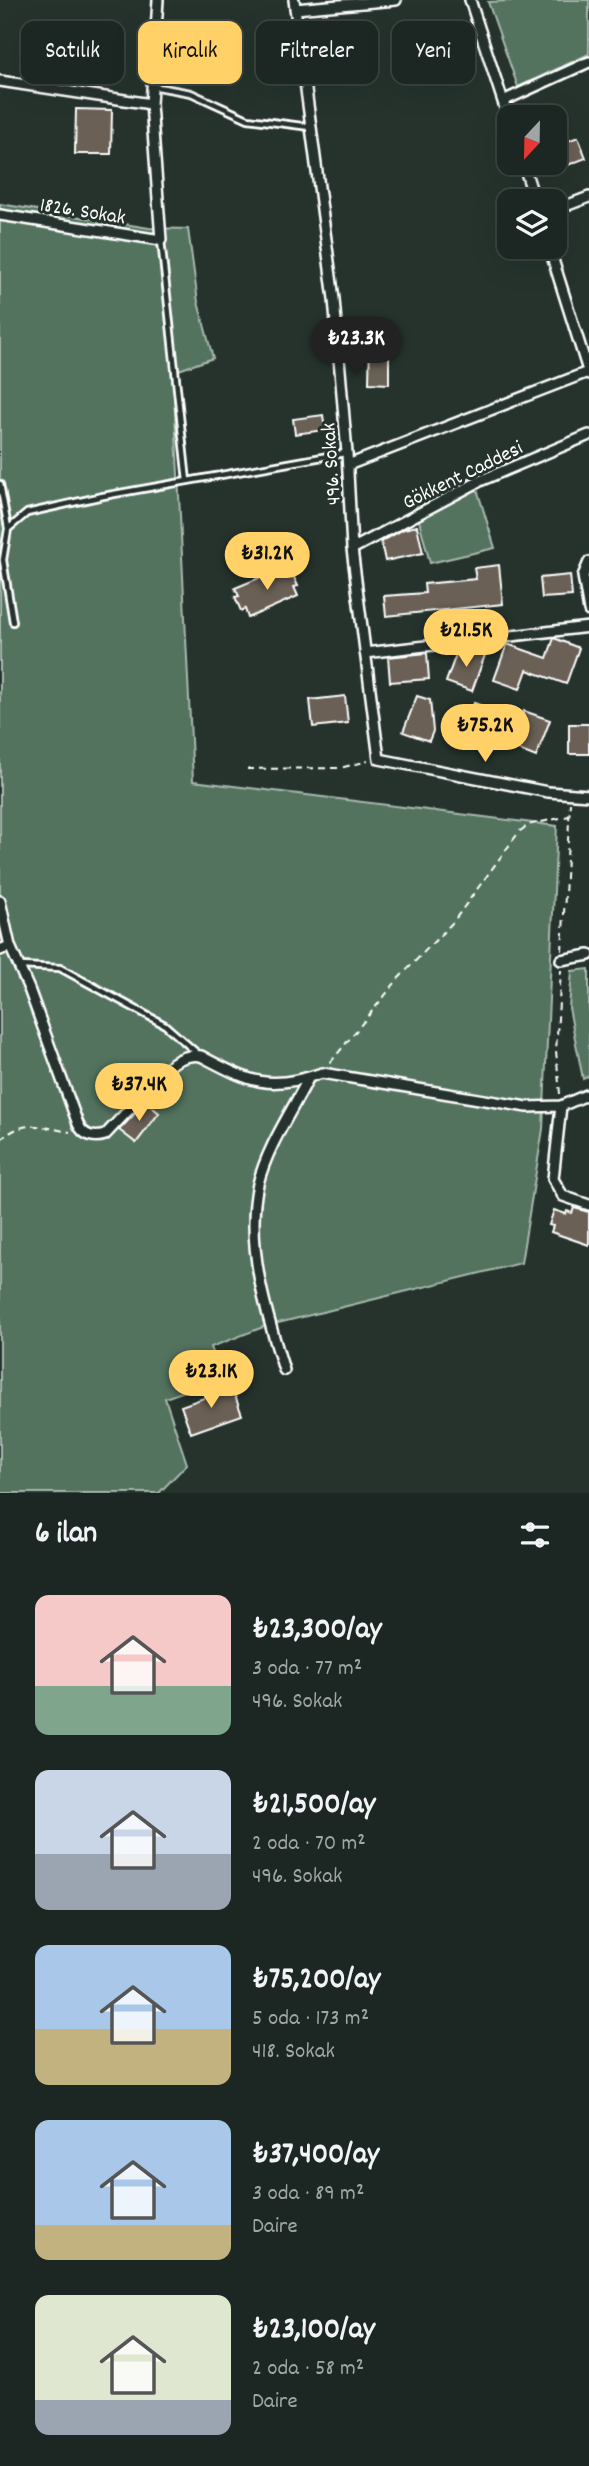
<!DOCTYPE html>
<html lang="tr">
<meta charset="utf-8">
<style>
body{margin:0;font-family:Dekko,sans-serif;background:#252e2a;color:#f1f3f6;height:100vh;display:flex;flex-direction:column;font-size:26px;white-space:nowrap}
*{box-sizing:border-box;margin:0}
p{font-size:23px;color:#a0a5a5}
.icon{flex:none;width:38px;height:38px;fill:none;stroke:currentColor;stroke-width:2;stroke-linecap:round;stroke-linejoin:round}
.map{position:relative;height:1493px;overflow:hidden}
.drawer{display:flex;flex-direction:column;background:#1c2622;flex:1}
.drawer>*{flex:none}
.guide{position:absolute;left:21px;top:21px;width:548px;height:63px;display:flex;gap:14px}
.needle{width:46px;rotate:202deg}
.controls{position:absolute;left:497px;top:105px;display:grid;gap:14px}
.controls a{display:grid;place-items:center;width:70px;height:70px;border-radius:14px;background:#1c2622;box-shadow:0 7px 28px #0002,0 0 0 2px #3a4340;font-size:35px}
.price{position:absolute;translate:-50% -60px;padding:0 16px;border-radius:24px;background:#ffd166;color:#111;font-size:23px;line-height:46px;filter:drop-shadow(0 2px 4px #0008)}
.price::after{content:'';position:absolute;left:50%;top:42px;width:21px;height:16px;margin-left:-10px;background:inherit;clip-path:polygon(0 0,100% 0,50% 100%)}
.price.selected{background:#222;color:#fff}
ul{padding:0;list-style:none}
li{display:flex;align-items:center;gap:21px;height:175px;padding:0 35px}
li span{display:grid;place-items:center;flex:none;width:196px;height:140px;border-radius:14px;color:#555}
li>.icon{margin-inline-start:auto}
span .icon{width:84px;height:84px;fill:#fffc;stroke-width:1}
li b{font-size:30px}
h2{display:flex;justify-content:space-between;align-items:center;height:84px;padding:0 35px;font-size:30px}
.pill{padding:0 24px;border-radius:14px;background:#1c2622;box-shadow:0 7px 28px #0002,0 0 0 2px #3a4340;font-size:24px;line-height:63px}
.pill.selected{background:#ffd166;color:#111}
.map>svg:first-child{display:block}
.green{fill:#52735e;stroke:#a8b9ae;stroke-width:2}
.building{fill:#6b6155;stroke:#fff;stroke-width:2}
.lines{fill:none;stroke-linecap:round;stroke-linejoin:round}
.service-casing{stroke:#fff;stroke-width:10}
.minor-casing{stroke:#fff;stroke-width:14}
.path{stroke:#fff;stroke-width:2;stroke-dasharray:7 5;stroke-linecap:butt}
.service{stroke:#26332d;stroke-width:4.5}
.minor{stroke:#26332d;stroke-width:9}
.labels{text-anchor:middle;stroke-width:6;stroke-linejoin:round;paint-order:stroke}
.street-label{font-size:21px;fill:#fff;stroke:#26332d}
</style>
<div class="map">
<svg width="589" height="1493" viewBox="0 0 589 1493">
<rect width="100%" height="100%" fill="#26332d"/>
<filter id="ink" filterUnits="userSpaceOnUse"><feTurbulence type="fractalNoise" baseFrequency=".0143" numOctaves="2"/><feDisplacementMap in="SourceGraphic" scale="14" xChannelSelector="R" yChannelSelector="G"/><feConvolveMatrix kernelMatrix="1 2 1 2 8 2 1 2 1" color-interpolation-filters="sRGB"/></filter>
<g filter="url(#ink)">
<!-- green -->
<path class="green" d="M 530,0 L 589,0 L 589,54 L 518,87 L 488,2 Z
M 0,204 L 149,228 L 188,229 L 198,302 L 213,358 L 173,372 L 193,781 L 557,826 L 543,1129 L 521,1263 L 266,1326 L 211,1347 L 222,1378 L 165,1398 L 187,1464 L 159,1493 L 0,1493 Z
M 473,476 L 495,548 L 430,563 L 415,505 Z
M 589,969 L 589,1076 L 583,1079 L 569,1008 L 572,971 Z"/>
<!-- building -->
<path class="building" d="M 76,109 L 112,110 L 111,154 L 75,154 Z
M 578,137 L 586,158 L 555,170 L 555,146 Z
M 370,340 L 389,340 L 389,384 L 369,383 Z
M 323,415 L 325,430 L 295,434 L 293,419 Z
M 417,526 L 423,553 L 385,561 L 381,542 L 404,529 Z
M 499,565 L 503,604 L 386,616 L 384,596 L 425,593 L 424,584 L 476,579 L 474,568 Z
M 285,567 L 288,574 L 292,573 L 298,586 L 294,587 L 298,596 L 248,618 L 245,609 L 241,611 L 235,597 L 239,596 L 235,588 Z
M 570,575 L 572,596 L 542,598 L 540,578 Z
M 554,638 L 579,648 L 566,684 L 527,670 L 520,689 L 494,680 L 507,644 L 547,658 Z
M 467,648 L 485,655 L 472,691 L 446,682 L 458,649 Z
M 427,653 L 429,679 L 390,682 L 388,657 Z
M 345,696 L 348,723 L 313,727 L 310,700 Z
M 417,696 L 430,700 L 433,731 L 429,741 L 403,732 Z
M 474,703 L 500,712 L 487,748 L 461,739 Z
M 524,711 L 550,720 L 536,757 L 511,747 Z
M 569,724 L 589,724 L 589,754 L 569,754 Z
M 146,1102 L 159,1113 L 136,1143 L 119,1130 Z
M 574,1208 L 589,1212 L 589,1245 L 551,1232 L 553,1226 L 549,1225 L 554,1210 L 566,1214 L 567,1211 L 572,1213 Z
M 232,1388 L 242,1415 L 191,1433 L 181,1406 Z"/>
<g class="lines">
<!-- service casing -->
<g class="service-casing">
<path id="service" d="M 152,86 L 191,93 L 248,119 L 310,127
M 161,240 L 187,481
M 0,484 L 8,528
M 13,622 L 3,560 L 8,529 L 27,513 L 103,496 L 345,453
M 21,966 L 60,968 L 165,1025 L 197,1053"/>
</g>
<!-- minor casing -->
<g class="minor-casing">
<path id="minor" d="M 294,0 L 334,299 L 347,453 L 352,549 L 379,759 L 548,792 L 589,795
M 470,0 L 509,120
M 295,9 L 396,0
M 0,81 L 151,104 L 161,240 L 0,215
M 503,101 L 589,62
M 151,104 L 158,0
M 523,163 L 535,201
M 555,210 L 589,197
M 549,247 L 589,374
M 348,465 L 588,372
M 352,549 L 482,480 L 589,435
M 589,562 L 583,576 L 589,611
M 365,653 L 589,627
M 0,901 L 10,946 L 29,989 L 78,1124 C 83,1135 93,1139 105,1135 L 173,1063 C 182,1057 190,1054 201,1056 C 249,1081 267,1092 322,1073 L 527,1107 L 561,1106 L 589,1094
M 0,950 L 10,946
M 561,960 L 589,955
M 561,1106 L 553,1179 L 563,1196 L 589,1205
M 284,1370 C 266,1313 245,1244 258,1184 C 267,1147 292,1111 309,1077"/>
</g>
<!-- path -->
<path class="path" d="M 247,769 L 340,768 L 368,761
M 562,951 L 570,803
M 330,1063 L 399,978 L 453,922 L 519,832 L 528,825 L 569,816
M 560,1094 L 556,1051 L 561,970
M 0,1140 C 26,1118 40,1127 70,1132"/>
<!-- service -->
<use href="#service" class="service"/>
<!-- minor -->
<use href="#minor" class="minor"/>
</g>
</g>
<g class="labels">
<!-- street labels -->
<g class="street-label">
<text transform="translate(83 210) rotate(9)" y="7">1826. Sokak</text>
<text transform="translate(330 464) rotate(-94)" y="7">496. Sokak</text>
<text transform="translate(462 474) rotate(-26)" y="7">Gökkent Caddesi</text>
</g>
</g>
</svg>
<div class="controls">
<a><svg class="needle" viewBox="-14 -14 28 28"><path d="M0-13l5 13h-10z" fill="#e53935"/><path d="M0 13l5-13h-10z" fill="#a0a5a5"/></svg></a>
<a><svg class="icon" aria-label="layers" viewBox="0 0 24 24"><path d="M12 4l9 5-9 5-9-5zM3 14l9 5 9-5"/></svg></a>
</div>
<b class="price selected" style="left:356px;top:377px">₺23.3K</b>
<b class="price" style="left:267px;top:592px">₺31.2K</b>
<b class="price" style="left:466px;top:669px">₺21.5K</b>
<b class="price" style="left:485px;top:764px">₺75.2K</b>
<b class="price" style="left:139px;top:1123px">₺37.4K</b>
<b class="price" style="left:211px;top:1410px">₺23.1K</b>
<div class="guide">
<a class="pill">Satılık</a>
<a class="pill selected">Kiralık</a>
<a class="pill">Filtreler</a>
<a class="pill">Yeni</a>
</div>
</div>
<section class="drawer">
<h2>6 ilan<svg class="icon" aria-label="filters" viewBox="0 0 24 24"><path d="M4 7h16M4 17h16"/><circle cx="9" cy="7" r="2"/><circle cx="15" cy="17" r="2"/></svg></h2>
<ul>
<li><span style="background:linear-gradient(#f6c9c9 65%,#7fa58c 0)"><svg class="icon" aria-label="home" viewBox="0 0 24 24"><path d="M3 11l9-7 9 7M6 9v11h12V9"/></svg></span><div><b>₺23,300/ay</b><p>3 oda · 77 m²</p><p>496. Sokak</p></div></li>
<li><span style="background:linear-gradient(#c9d6e8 60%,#9aa5b1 0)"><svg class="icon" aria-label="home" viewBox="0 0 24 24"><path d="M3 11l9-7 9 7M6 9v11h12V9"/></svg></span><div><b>₺21,500/ay</b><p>2 oda · 70 m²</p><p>496. Sokak</p></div></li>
<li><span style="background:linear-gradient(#a9c7e8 60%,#c2b280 0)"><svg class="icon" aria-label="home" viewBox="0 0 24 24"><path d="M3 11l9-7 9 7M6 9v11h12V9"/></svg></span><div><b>₺75,200/ay</b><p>5 oda · 173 m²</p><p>418. Sokak</p></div></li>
<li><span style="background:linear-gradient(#a9c7e8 75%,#c2b280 0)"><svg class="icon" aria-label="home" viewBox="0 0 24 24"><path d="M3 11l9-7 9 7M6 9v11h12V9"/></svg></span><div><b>₺37,400/ay</b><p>3 oda · 89 m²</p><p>Daire</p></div></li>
<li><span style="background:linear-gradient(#dfe7d0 75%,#9aa5b1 0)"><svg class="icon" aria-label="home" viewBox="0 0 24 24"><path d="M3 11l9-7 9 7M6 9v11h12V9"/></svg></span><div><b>₺23,100/ay</b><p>2 oda · 58 m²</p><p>Daire</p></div></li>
</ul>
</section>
